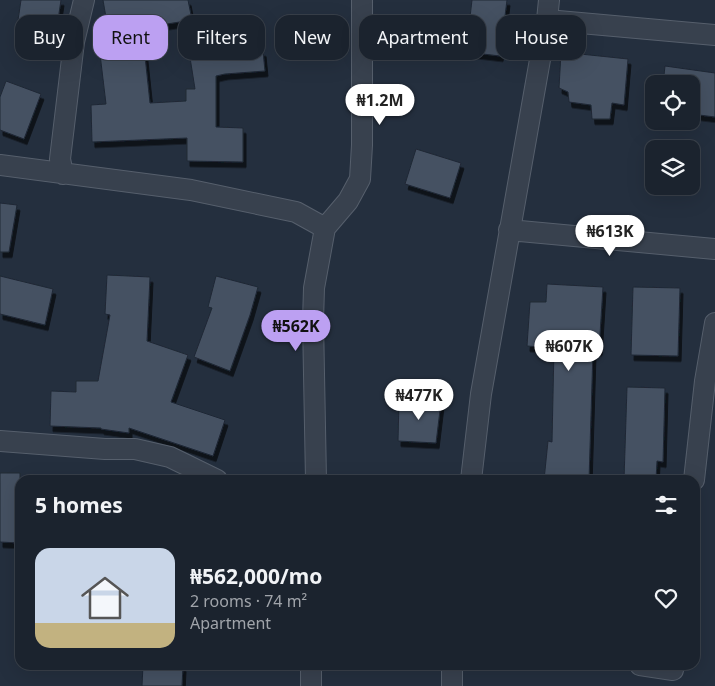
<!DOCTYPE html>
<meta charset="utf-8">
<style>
body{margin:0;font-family:"Noto Sans",sans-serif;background:#282f3a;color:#f1f3f6;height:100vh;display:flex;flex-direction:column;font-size:19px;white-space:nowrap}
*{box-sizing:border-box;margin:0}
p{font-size:16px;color:#a0a4aa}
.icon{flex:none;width:28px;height:28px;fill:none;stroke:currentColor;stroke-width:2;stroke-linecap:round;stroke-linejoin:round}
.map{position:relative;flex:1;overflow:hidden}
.panel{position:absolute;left:15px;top:475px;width:685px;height:195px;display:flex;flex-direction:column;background:#1b232e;border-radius:15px;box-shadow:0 5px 20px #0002,0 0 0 1px #39404a}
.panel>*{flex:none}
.top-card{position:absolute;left:15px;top:15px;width:685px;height:45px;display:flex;gap:10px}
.fabs{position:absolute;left:645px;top:75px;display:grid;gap:10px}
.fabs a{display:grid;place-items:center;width:55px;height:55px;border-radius:10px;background:#1b232e;box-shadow:0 5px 20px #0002,0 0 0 1px #39404a;font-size:25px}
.price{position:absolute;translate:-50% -42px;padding:0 11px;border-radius:18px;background:#fff;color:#222;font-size:16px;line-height:32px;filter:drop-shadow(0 1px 2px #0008)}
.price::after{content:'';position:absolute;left:50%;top:30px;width:15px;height:11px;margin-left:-8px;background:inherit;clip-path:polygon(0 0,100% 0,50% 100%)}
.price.current{background:#bca0f2;color:#111}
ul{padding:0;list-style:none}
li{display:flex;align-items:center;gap:15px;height:125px;padding:0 20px}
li+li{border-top:1px solid #39404a}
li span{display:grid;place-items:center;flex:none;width:140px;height:100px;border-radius:15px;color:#555}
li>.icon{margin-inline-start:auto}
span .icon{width:60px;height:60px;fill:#fffc;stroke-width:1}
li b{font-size:21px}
h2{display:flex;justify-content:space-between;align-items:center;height:60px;padding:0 20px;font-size:21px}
.chip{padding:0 18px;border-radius:15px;background:#1b232e;box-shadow:0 5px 20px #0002,0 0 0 1px #39404a;font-size:18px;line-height:45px}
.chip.current{background:#bca0f2;color:#111}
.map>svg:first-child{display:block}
.building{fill:#455162;stroke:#1f2835;filter:url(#shadow)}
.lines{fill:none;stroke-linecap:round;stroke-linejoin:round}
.minor-casing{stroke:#565f6c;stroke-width:22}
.minor{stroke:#38414e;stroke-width:20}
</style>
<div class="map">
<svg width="715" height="686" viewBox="0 0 715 686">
<defs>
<filter id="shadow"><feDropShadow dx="3" dy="5.5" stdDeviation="0" flood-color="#0009"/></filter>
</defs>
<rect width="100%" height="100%" fill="#242f3e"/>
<!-- building -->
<path class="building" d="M 21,0 L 61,0 L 55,40 L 16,34 Z
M 103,0 L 188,0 L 192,20 L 142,28 L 150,103 L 186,101 L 186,89 L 195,89 L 188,45 L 222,43 L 223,54 L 263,51 L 265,71 L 225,74 L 216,76 L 216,127 L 243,128 L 243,162 L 187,161 L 187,138 L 92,142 L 91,105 L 106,104 L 100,54 L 112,53 Z
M 472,0 L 507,0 L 500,56 L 466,52 Z
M 561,52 L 628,59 L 624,105 L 612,103 L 610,119 L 592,119 L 591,105 L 569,102 L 568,92 L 559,88 Z
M 665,66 L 715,73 L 715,117 L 691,114 L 691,84 L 663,84 Z
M 6,81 L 41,94 L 24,139 L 0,130 L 0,97 Z
M 416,149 L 461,163 L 450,198 L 405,184 Z
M 0,203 L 17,205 L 9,252 L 0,252 Z
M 107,275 L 150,277 L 147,341 L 188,355 L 171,402 L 225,420 L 213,456 L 129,428 L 129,433 L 101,429 L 101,428 L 50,426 L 51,391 L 76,392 L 76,381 L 98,381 L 110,315 L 105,314 Z
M 0,276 L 53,289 L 45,325 L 0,314 Z
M 216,276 L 258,287 L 250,315 L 230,371 L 194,357 L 212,308 L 208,307 Z
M 547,284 L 603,287 L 599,350 L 593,350 L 589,480 L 544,480 L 548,441 L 552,442 L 554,348 L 527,346 L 530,302 L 546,302 Z
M 633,287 L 680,288 L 678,356 L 631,355 Z
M 627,387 L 665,388 L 663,462 L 657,461 L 656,480 L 624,480 Z
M 399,401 L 441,402 L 436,443 L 398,441 Z
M 0,473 L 20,473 L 20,543 L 0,542 Z
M 143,665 L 183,666 L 182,686 L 142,686 Z"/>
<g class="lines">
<!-- minor casing -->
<g class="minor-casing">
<path id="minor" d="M 549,0 L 547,20 L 715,35
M 0,165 L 191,190 L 296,212 L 325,228
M 63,174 L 60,159 L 74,42 L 84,0
M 509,230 L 715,249
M 0,441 L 105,449 L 135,449 L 170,457 L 217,480
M 316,480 L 313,321 L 314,288 L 325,228 L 348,201 L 360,179 L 362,145 L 362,0
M 471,480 L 481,394 L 547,20
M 694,480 L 705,381 L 715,323
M 311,665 L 311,686
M 640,665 L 673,670
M 452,686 L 452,665"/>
</g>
<!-- minor -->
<use href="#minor" class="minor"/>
</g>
</svg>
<div class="fabs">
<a><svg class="icon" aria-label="locate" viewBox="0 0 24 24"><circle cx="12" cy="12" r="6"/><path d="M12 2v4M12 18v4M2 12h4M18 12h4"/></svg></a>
<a><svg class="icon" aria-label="layers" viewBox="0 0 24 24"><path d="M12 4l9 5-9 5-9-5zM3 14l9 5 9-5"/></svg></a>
</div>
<b class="price" style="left:380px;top:126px">₦1.2M</b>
<b class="price" style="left:610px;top:257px">₦613K</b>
<b class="price current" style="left:296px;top:352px">₦562K</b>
<b class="price" style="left:569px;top:372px">₦607K</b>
<b class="price" style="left:419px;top:421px">₦477K</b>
<div class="top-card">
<a class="chip">Buy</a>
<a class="chip current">Rent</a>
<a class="chip">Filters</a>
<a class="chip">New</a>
<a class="chip">Apartment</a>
<a class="chip">House</a>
</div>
<section class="panel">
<h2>5 homes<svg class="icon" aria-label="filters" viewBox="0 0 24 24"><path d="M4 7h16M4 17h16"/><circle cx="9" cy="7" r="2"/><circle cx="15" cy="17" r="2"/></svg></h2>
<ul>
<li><span style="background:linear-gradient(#c9d6e8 75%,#c2b280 0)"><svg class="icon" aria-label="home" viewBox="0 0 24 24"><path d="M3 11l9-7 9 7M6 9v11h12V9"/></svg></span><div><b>₦562,000/mo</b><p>2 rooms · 74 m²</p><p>Apartment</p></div><svg class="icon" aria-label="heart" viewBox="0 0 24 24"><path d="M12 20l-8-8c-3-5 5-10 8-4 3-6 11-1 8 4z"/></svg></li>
</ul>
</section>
</div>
